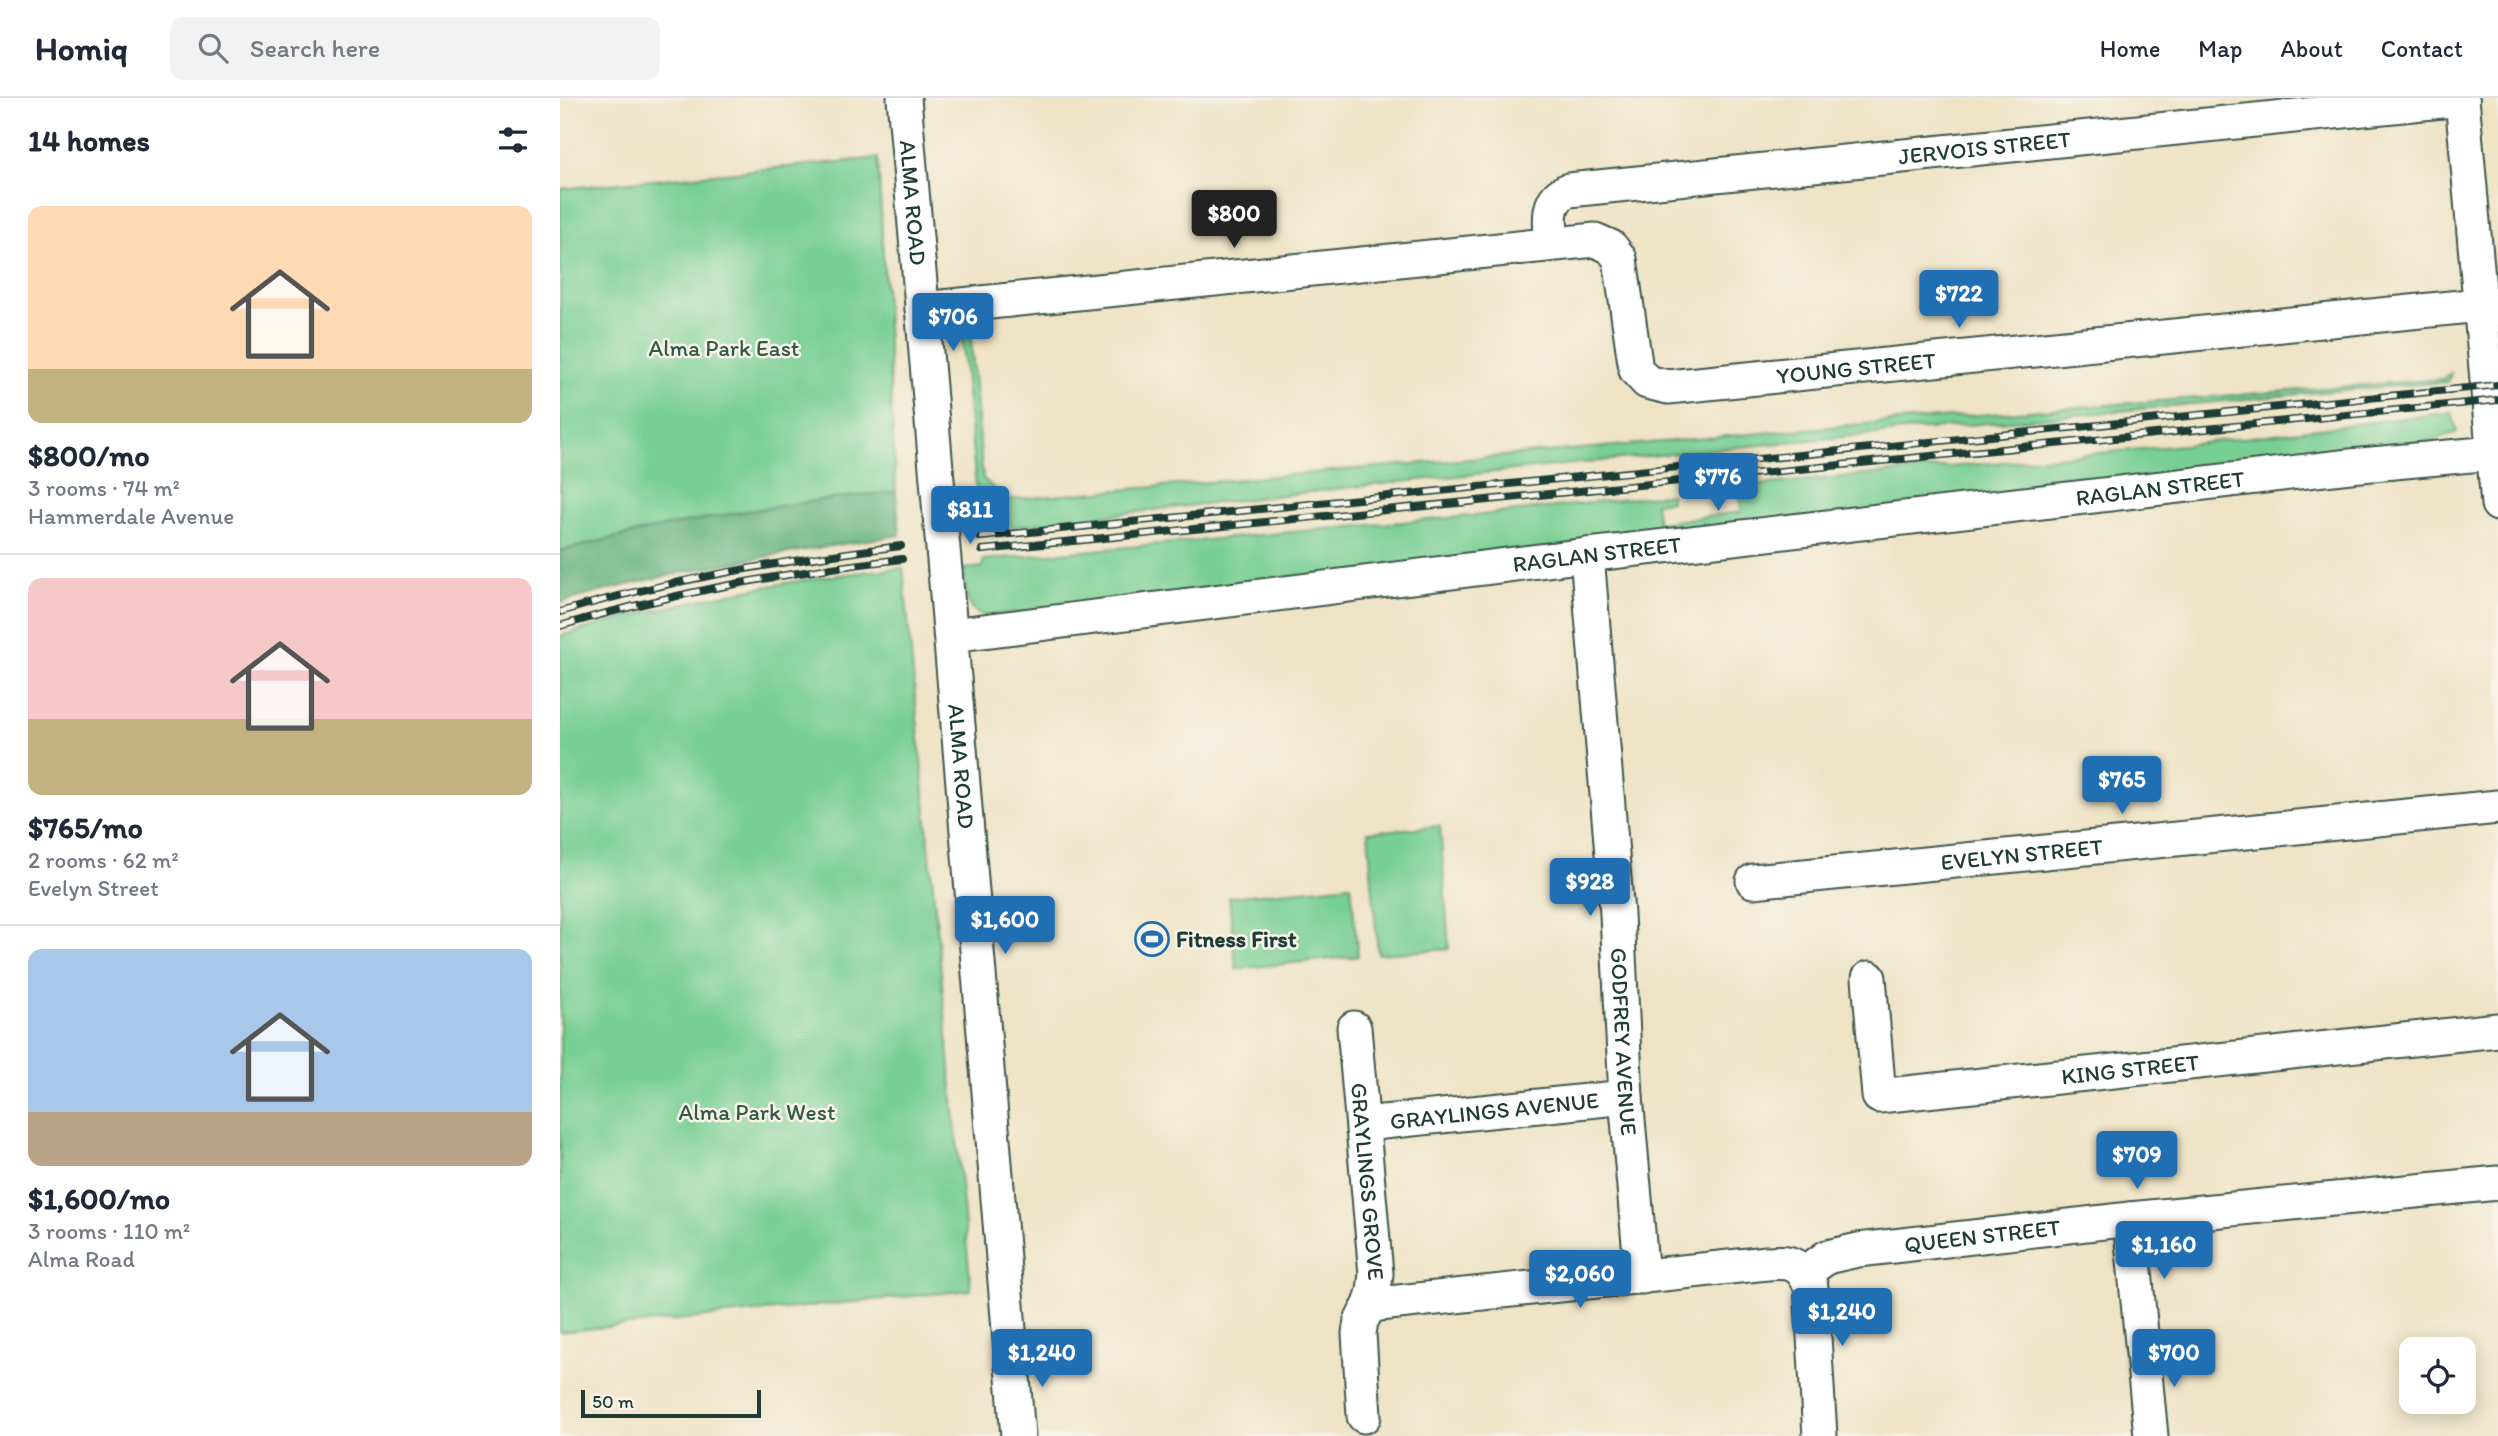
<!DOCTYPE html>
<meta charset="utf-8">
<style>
body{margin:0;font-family:Itim,sans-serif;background:#f2f2f3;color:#1f2937;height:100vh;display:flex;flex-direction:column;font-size:26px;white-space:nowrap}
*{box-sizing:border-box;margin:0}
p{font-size:23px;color:#747a83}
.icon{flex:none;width:38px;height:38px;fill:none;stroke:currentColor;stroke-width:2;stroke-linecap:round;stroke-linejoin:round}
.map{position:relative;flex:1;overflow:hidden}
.side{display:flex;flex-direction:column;background:#fff;width:560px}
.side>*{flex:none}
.controls{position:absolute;left:1839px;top:1239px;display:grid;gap:14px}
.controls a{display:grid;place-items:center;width:77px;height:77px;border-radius:14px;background:#fff;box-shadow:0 4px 18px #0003;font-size:35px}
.scale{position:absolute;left:21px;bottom:18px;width:180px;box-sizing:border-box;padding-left:7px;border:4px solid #1f3d34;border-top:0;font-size:19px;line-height:24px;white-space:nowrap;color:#1f3d34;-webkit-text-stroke:5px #f7f3e8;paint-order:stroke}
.price{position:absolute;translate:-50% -60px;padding:0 16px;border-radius:7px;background:#1f6fb2;color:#fff;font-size:23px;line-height:46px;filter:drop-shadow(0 2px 4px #0008)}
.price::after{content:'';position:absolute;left:50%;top:42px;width:21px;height:16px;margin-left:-10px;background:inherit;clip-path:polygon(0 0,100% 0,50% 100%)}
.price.on{background:#222;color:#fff}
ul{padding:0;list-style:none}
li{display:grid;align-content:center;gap:14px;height:371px;padding:0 28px}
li+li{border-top:2px solid #e0e1e3}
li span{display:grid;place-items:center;height:217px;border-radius:14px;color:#555}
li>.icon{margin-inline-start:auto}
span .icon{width:126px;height:126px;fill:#fffc;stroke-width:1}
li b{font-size:30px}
h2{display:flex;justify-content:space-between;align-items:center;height:84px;padding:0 28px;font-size:30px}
header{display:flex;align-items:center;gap:42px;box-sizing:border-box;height:98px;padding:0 35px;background:#fff;border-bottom:2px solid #e0e1e3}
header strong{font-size:33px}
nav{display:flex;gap:38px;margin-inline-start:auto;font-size:24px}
.search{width:490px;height:63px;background:#f2f2f3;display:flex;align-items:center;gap:18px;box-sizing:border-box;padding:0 24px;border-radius:14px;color:#747a83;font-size:26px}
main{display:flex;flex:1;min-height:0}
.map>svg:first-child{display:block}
.green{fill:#78cf93;stroke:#4c8664;stroke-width:2}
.forest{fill:#62b27d;stroke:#407858;stroke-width:2}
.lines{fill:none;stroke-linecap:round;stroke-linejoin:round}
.minor-casing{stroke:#3e564a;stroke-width:37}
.minor{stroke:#fff;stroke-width:33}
.rail-casing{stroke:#1f3d34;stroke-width:8}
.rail{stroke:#f7f3e8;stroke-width:5;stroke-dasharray:16;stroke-linecap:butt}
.minor-bridge-casing{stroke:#3e564a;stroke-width:37;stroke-linecap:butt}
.minor-bridge{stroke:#fff;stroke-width:33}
.labels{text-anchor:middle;stroke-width:5;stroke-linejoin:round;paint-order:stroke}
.street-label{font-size:23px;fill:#1f3d34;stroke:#f7f3e8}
.park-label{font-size:23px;fill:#315a47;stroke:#f7f3e8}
.poi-label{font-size:23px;font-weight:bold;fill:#1f3d34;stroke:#f7f3e8;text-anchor:start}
</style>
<header>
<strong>Homiq</strong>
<div class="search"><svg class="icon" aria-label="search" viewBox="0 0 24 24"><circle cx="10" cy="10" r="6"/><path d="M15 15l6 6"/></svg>Search here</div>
<nav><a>Home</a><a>Map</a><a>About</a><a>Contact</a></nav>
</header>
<main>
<section class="side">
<h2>14 homes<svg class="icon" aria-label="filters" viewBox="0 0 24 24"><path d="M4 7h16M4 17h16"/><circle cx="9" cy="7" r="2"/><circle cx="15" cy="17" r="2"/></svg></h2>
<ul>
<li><span style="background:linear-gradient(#ffd9b3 75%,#c2b280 0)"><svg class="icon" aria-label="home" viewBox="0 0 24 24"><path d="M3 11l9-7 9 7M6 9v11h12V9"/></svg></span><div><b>$800/mo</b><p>3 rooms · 74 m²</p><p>Hammerdale Avenue</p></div></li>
<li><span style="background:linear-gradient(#f6c9c9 65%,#c2b280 0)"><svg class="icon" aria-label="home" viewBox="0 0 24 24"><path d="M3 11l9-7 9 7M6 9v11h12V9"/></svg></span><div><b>$765/mo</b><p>2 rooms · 62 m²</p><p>Evelyn Street</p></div></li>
<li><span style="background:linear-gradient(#a9c7e8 75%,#b9a48a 0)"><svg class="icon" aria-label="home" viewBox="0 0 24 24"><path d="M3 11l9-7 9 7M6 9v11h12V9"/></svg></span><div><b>$1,600/mo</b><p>3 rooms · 110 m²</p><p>Alma Road</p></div></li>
</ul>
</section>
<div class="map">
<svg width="1938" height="1338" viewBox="0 0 1938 1338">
<rect width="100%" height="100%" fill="#f7f3e8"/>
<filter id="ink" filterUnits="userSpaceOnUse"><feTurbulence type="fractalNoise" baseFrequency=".0143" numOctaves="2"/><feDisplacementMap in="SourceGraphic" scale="14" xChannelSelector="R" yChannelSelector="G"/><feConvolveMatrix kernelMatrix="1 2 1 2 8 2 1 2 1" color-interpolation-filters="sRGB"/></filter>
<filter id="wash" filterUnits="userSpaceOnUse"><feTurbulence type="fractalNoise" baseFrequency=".00686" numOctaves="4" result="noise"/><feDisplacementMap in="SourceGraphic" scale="28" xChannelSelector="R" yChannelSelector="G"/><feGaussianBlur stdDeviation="1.57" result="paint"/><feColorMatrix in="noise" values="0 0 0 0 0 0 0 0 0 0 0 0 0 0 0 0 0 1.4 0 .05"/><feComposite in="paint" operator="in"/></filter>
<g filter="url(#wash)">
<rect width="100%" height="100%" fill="#efe3c5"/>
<!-- green -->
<path class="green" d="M 318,60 L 336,394 C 223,404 111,425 0,453 L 0,91 Z
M 410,231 L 423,380 L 446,402 L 1327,324 L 1882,281 L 1891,275 L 1888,284 L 1784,292 C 1329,334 873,376 420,433 L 402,240 Z
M 1892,314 L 1897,334 L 1857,347 L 424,518 C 403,511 406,490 404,471 L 423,469 L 423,462 L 921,417 L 1111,396 L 1111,403 L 1095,405 L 1098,425 L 1181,414 L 1179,389 L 1634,346 Z
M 343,470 L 411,1192 L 0,1234 L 0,538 C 112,505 227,480 343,470 Z
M 880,728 L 889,851 L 818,856 L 808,734 Z
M 791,787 L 798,858 L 676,871 L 669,799 Z"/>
<!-- forest -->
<path class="forest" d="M 336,394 L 340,437 C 226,455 111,472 0,505 L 0,453 C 111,425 223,404 336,394 Z"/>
</g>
<g filter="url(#ink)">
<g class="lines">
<!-- minor casing -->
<g class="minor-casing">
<g id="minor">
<path id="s1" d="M 344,0 L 381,428"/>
<path d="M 1902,0 L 1938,406"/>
<path id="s2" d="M 992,146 C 990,126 985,100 1009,92 L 1902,1"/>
<path id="s3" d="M 362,211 L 1035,142 L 1051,149 L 1060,161 L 1076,272 L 1087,284 L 1108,289 L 1920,207"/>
<path id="s4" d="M 1027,457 L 1057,816 L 1066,999 L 1082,1179"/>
<path id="s5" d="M 385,473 L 458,1338"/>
<path id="s6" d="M 391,537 L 1027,457 L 1790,368 L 1933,355"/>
<path id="s7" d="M 1193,783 L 1938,709"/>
<path id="s8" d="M 1309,880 L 1319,998 L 1938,932"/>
<path id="s9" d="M 794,930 L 816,1176 L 814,1193 L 810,1207 L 801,1223 L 799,1235 L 804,1318"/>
<path id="s10" d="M 804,1026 L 1066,999"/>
<path d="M 1570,1121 L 1591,1338"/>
<path id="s11" d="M 1245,1175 L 1267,1159 L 1298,1152 L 1570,1121 L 1938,1085"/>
<path d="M 810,1207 L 1207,1165 C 1231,1163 1241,1165 1251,1189 L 1260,1338"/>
</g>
</g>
<!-- minor -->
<use href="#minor" class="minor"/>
<!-- rail casing -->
<g class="rail-casing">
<path id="rail" d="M 420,439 L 1938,287
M 422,452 L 1938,302
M 0,514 C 111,481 226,462 341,448
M 0,528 C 112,495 227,474 342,461"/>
</g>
<!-- rail -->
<use href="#rail" class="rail"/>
<!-- minor-bridge casing -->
<g class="minor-bridge-casing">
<path id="minor-bridge" d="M 381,428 L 385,473"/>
</g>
<!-- minor-bridge -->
<use href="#minor-bridge" class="minor-bridge"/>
</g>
</g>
<!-- icons -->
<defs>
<g id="stadium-ring" transform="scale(1.75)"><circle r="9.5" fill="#f7f3e8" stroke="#1f6fb2" stroke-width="1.5"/><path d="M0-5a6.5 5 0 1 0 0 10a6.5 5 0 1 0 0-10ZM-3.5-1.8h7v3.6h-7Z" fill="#1f6fb2"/></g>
</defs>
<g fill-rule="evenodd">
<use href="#stadium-ring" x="592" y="841"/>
</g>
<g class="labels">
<!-- street labels -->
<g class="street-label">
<text dy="8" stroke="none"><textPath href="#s2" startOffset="480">JERVOIS STREET</textPath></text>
<text dy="8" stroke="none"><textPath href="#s1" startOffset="105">ALMA ROAD</textPath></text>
<text dy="8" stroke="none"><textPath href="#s3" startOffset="1048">YOUNG STREET</textPath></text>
<text dy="8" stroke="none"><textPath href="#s6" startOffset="1218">RAGLAN STREET</textPath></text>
<text dy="8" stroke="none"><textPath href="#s6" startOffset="651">RAGLAN STREET</textPath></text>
<text dy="8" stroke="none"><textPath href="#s5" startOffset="196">ALMA ROAD</textPath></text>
<text dy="8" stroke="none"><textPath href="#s7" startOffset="270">EVELYN STREET</textPath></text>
<text dy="8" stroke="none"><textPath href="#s4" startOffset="488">GODFREY AVENUE</textPath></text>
<text dy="8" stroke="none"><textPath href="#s8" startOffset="371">KING STREET</textPath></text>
<text dy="8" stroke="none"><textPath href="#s10" startOffset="131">GRAYLINGS AVENUE</textPath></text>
<text dy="8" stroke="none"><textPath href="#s9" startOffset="154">GRAYLINGS GROVE</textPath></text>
<text dy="8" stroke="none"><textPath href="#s11" startOffset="184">QUEEN STREET</textPath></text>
</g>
<!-- park labels -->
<g class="park-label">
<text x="164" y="258">Alma Park East</text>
<text x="197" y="1022">Alma Park West</text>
</g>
<!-- poi labels -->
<g class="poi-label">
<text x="616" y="849">Fitness First</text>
</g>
</g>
</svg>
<div class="controls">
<a><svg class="icon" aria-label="locate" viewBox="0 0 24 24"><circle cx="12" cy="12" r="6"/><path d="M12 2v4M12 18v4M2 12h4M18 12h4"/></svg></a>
</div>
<div class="scale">50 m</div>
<b class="price on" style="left:674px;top:152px">$800</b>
<b class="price" style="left:1399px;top:232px">$722</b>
<b class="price" style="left:393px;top:255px">$706</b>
<b class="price" style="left:1158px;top:415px">$776</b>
<b class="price" style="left:410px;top:448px">$811</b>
<b class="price" style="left:1562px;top:718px">$765</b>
<b class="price" style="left:1030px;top:820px">$928</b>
<b class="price" style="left:445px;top:858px">$1,600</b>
<b class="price" style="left:1577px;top:1093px">$709</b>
<b class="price" style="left:1604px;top:1183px">$1,160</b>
<b class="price" style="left:1020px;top:1212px">$2,060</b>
<b class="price" style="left:1282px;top:1250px">$1,240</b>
<b class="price" style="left:482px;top:1291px">$1,240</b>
<b class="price" style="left:1614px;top:1291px">$700</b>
</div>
</main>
